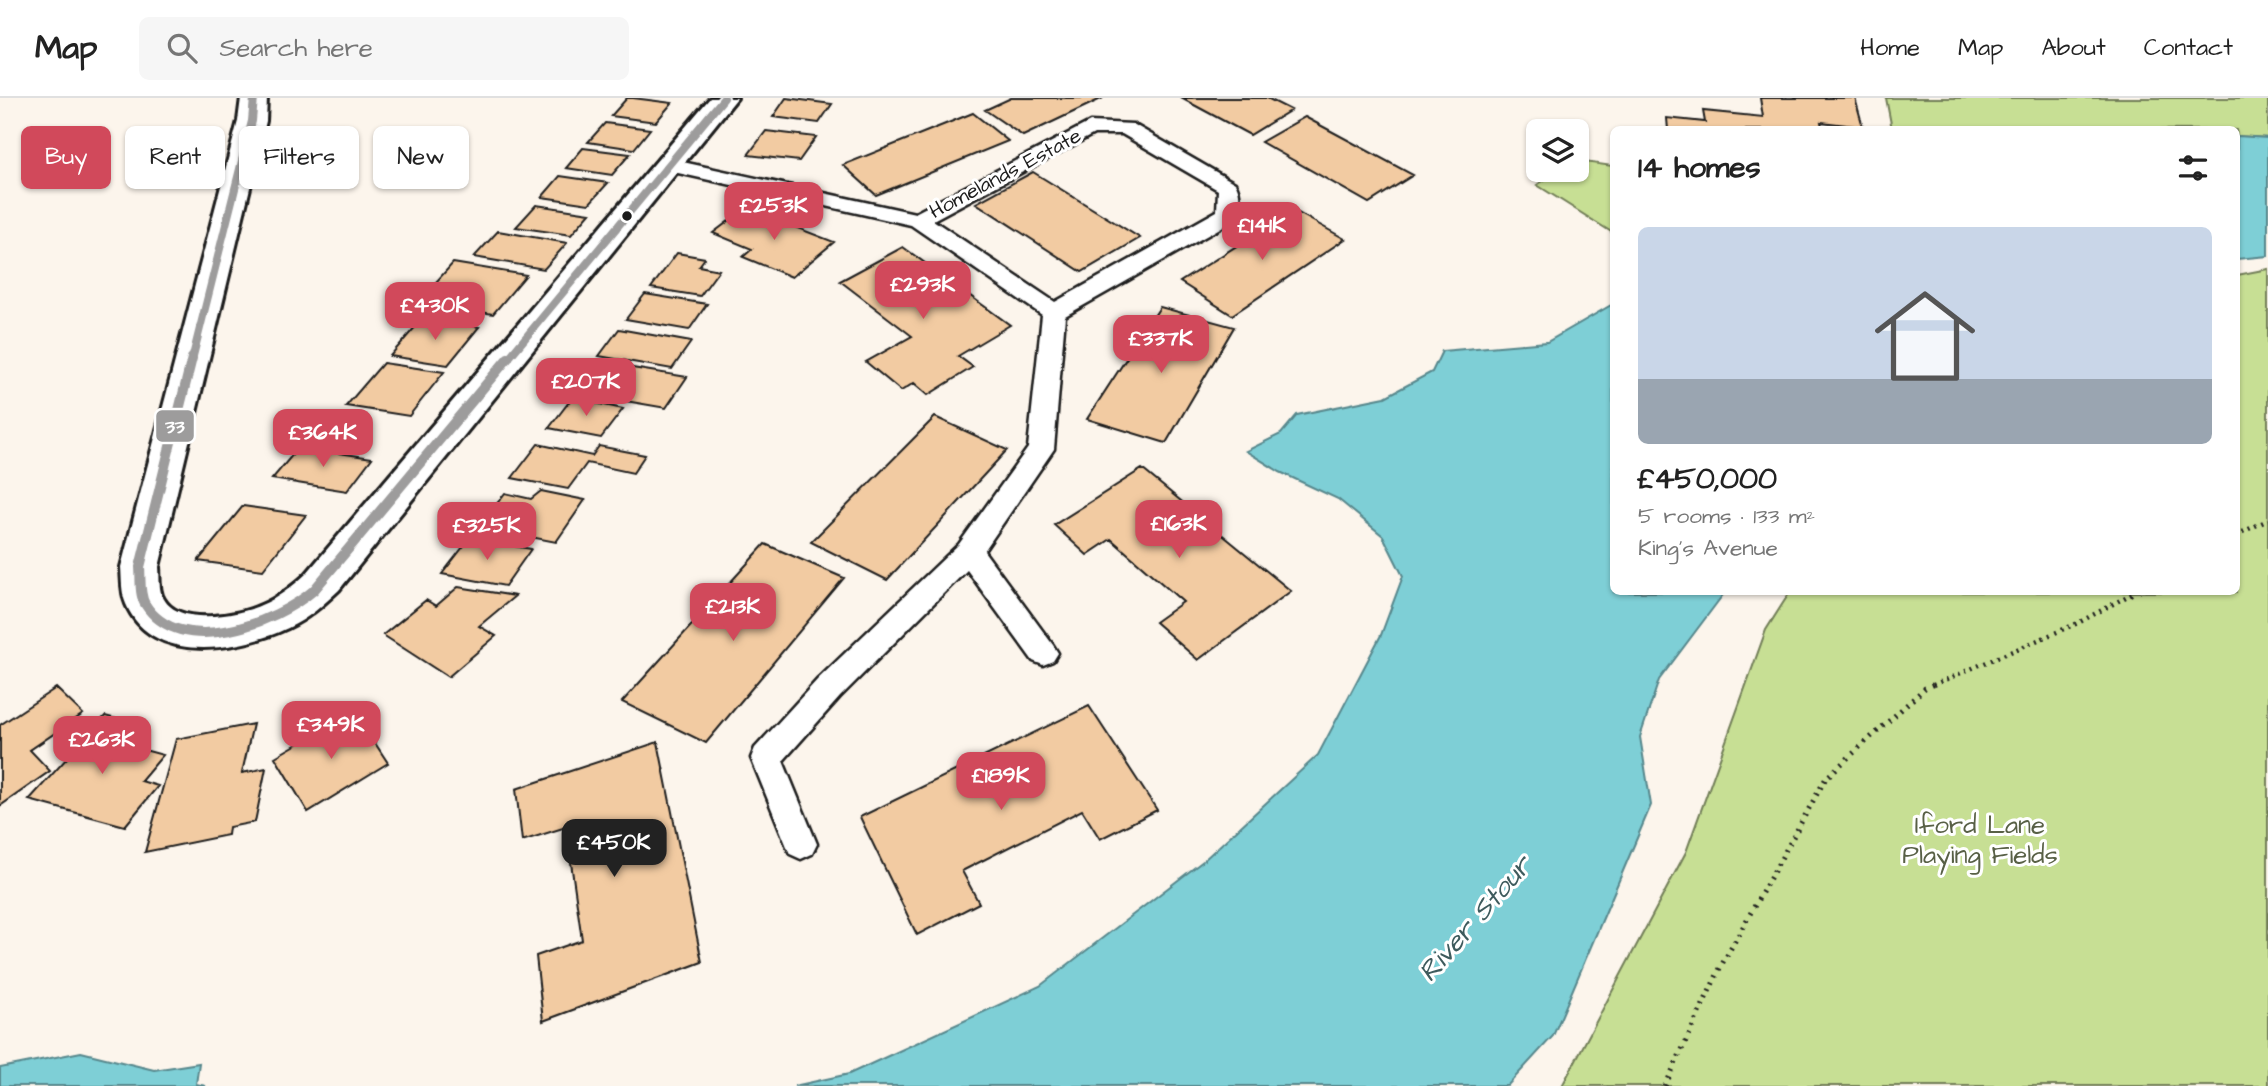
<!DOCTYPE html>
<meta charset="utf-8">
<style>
body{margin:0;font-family:"Architects Daughter",sans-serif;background:#f6f6f6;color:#222;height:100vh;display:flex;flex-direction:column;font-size:26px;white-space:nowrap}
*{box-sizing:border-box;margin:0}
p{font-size:23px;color:#767676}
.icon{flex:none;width:38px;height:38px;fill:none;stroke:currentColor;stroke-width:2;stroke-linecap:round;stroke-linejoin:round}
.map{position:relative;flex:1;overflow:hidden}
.panel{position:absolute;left:1610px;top:28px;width:630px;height:469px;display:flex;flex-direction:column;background:#fff;border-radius:10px;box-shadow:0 2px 5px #0004}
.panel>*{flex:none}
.top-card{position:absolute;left:21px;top:28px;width:665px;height:63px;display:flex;gap:14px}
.tools{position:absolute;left:1526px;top:21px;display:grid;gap:14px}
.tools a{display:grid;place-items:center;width:63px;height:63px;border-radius:10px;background:#fff;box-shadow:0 2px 5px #0004;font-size:35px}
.price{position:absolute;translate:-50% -60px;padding:0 16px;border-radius:14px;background:#d1495b;color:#fff;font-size:23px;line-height:46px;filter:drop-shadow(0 2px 4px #0008)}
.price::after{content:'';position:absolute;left:50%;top:42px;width:21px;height:16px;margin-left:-10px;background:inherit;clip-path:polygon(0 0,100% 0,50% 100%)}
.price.current{background:#222;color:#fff}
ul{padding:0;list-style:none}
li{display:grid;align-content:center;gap:14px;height:371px;padding:0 28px}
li+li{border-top:2px solid #e0e0e0}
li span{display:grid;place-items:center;height:217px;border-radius:10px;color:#555}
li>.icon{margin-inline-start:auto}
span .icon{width:126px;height:126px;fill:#fffc;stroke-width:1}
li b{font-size:30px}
h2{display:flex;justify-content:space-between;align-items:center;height:84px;padding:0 28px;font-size:30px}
.pill{padding:0 24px;border-radius:10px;background:#fff;box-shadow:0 2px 5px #0004;font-size:24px;line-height:63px}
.pill.current{background:#d1495b;color:#fff}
header{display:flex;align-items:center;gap:42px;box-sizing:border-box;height:98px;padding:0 35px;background:#fff;border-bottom:2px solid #e0e0e0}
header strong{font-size:33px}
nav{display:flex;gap:38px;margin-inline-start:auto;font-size:24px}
.search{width:490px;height:63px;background:#f6f6f6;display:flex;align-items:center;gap:18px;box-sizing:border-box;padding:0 24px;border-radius:10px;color:#767676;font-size:26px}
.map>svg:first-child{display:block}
.green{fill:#c7df94;stroke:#727e58;stroke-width:2}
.water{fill:#7ecfd6;stroke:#57878c;stroke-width:2}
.building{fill:#f2cba2;stroke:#1c1c1c;stroke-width:2}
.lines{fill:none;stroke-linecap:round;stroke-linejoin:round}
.service-casing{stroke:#1c1c1c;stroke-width:5}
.minor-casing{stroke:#1c1c1c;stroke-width:6}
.path-far1{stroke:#1c1c1c;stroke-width:4.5;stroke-dasharray:2 5;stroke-linecap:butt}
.path{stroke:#1c1c1c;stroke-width:5;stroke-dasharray:2 6;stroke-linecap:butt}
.service{fill:#fff;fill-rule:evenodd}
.minor{fill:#fff;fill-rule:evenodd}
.bus-1-far1-casing{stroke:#fff;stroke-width:12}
.bus-1-casing{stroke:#fff;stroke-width:15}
.bus-1-far1{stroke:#9d9c9c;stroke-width:8}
.bus-1{stroke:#9d9c9c;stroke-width:10}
.bus-dot{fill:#1c1c1c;stroke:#fff;stroke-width:2.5}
.labels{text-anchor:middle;stroke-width:6;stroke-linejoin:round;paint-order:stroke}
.far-street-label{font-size:21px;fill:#1c1c1c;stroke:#fff}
.park-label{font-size:26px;fill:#586046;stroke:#fff}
.water-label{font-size:28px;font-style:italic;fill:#3e5b5d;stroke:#fff}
.line-badge{stroke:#fff;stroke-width:2.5}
.badge-label{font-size:19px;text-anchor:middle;font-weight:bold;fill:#fff}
</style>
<header>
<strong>Map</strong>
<div class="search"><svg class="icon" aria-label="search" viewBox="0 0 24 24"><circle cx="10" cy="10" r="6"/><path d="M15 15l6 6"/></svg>Search here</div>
<nav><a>Home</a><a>Map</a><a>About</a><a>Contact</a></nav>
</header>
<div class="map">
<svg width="2268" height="988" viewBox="0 0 2268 988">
<rect width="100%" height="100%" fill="#fcf5ec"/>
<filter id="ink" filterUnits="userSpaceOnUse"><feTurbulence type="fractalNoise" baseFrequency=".0143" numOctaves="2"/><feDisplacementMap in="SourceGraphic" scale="14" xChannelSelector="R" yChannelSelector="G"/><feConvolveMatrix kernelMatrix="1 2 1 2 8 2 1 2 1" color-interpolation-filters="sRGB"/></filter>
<g filter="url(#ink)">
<!-- green -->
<path class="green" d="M 1886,0 L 2268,0 L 2268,40 L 2237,38 L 2236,32 L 1892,31 Z
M 1577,63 L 1613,68 L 1613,135 L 1537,87 L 1559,72 L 1577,72 Z
M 2268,171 L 2268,988 L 1562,988 L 1686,754 L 1766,532 L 1790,494 L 2236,494 L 2237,177 Z"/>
<!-- water -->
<path class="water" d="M 2237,38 L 2268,40 L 2268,158 L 2237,161 Z
M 1613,206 L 1614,494 L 1725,494 L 1659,582 L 1640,639 L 1651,707 L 1553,938 L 1507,988 L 794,988 L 849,976 L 1040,888 L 1203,763 L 1318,657 L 1381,537 L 1403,478 L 1383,438 L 1338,401 L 1280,374 L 1246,353 L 1281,336 L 1297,317 L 1385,299 L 1432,274 L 1442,253 L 1547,244 Z
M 81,954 L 154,972 L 199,965 L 196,986 L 206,988 L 0,988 L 0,970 Z"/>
<!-- building -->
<path class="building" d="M 627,0 L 633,0 L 672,5 L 656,24 L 611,18 Z
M 786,0 L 832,6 L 819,25 L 773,19 Z
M 1011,0 L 1103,0 L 1023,38 L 985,12 Z
M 1181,0 L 1267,0 L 1291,12 L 1250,37 Z
M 1760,0 L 1855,0 L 1863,29 L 1821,24 L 1823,32 L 1668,32 L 1667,20 L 1705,24 L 1703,13 L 1763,19 Z
M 973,15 L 1008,43 L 876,97 L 843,67 Z
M 1305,19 L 1413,77 L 1369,105 L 1261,44 Z
M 605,25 L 650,31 L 634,51 L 588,44 Z
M 766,33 L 816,39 L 799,63 L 748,57 Z
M 583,50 L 630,56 L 612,77 L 566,70 Z
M 1033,74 L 1140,140 L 1082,174 L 976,105 Z
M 560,78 L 608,85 L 589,106 L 542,99 Z
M 536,107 L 590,115 L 571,137 L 516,129 Z
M 746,110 L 834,144 L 792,179 L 743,159 L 752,151 L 713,135 Z
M 1293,112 L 1345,141 L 1232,217 L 1180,184 Z
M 498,133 L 567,145 L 544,171 L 474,159 Z
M 903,149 L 1010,227 L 958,258 L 973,269 L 928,297 L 914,285 L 901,293 L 866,264 L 912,238 L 840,183 Z
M 677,155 L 705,160 L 699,168 L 719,172 L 700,198 L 651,190 Z
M 453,165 L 526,177 L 493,216 L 418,204 Z
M 645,196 L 707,206 L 689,232 L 626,221 Z
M 1160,209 L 1234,229 L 1166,345 L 1087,321 Z
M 423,220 L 479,229 L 448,267 L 390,258 Z
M 619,231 L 691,244 L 672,271 L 599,258 Z
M 383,265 L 444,274 L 409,318 L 346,308 Z
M 608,266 L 687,279 L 666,310 L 585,296 Z
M 572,300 L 623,311 L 601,340 L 549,330 Z
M 935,319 L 1007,352 L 887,482 L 811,444 Z
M 538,346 L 592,358 L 599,348 L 645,357 L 633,375 L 587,365 L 568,391 L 512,380 Z
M 299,349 L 372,360 L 347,393 L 272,381 Z
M 1142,371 L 1291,493 L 1198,562 L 1155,524 L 1183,504 L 1111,441 L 1087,457 L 1054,427 Z
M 541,393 L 585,402 L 556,444 L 479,429 L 505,395 L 531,401 Z
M 243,408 L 306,417 L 263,472 L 198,463 Z
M 470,440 L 531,451 L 505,488 L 442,476 Z
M 765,446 L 844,480 L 706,645 L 622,604 Z
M 458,489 L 515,498 L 479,528 L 496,538 L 448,579 L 383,537 L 426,502 L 436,508 Z
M 56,590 L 83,616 L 30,652 L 50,673 L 0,708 L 0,627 Z
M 1089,608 L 1157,712 L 1100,741 L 1082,712 L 962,773 L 979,805 L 917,837 L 860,719 Z
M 354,613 L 388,665 L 308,714 L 275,659 Z
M 105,618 L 139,627 L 122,646 L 163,657 L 141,683 L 158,688 L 125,728 L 29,702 Z
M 253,626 L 242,675 L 266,670 L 255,724 L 229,729 L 228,737 L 145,754 L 176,641 Z
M 658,644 L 702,864 L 543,923 L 536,858 L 582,842 L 566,729 L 522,743 L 516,691 Z"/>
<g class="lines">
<!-- service casing -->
<g class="service-casing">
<path id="service" d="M 1090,24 L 1133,26 L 1235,85 C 1241,93 1241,113 1236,121 L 1065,218 L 1054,351 L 984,453 L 1053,547 L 1058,555 L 1053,563 L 1043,567 L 1033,563 L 967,472 L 840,599 L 783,663 L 817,746 L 812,756 L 801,761 L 790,756 L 751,660 L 755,650 L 818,581 L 959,446 L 1028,350 L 1042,217 L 911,127 L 669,73 L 662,71 L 659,67 L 662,63 L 669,61 L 915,115 ZM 1094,36 L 1122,36 L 1218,92 L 1217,113 L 1055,204 L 933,122 Z"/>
</g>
<!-- minor casing -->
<g class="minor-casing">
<path id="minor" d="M 241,0 L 267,0 L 266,23 L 159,469 C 160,479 158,493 164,501 C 179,528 238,518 261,507 C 278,500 293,488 306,476 L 710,0 L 737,0 L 339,492 C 324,506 308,521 288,530 C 239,553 152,568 126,506 C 121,495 122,481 121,469 L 238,23 Z"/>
</g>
<!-- path-far1 -->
<path class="path-far1" d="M 2236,437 L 2268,422
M 1933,587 L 2078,525 L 2135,494"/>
<!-- path -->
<path class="path" d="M 1665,988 L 1721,868 L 1826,680 L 1925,590 L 1937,585"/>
<!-- service -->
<use href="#service" class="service"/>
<!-- minor -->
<use href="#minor" class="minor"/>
<!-- bus-1-far1 casing -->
<g class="bus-1-far1-casing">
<path id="bus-1-far1" d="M 192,262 L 252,23 L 254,0
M 507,262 L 724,0"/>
</g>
<!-- bus-1 casing -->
<g class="bus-1-casing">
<path id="bus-1" d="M 192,260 L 140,469 C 141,481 139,496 145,506 C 180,562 276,525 314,492 L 508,260"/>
</g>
<!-- bus-1-far1 -->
<use href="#bus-1-far1" class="bus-1-far1"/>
<!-- bus-1 -->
<use href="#bus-1" class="bus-1"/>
</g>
</g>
<!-- markers -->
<circle class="bus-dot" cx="627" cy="118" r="6"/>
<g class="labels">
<!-- far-street labels -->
<g class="far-street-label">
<text transform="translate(1005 75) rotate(-28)" y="7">Homelands Estate</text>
</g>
<!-- park labels -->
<g class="park-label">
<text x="1980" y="735">Iford Lane<tspan x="1980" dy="30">Playing Fields</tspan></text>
</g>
<!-- water labels -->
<g class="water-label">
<text transform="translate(1474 820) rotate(-49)" y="10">River Stour</text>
</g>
</g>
<rect class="line-badge" x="155" y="311" width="40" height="34" rx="7" fill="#9d9c9c"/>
<g class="badge-label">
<text x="175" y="335">33</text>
</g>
</svg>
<div class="tools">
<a><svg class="icon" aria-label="layers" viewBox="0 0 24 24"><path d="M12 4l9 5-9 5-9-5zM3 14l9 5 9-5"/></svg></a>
</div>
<b class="price" style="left:774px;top:144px">£253K</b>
<b class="price" style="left:1262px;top:164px">£141K</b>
<b class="price" style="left:923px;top:223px">£293K</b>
<b class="price" style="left:435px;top:244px">£430K</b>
<b class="price" style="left:1161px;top:277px">£337K</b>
<b class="price" style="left:586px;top:320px">£207K</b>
<b class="price" style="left:323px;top:371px">£364K</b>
<b class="price" style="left:1179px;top:462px">£163K</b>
<b class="price" style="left:487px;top:464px">£325K</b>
<b class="price" style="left:733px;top:545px">£213K</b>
<b class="price" style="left:331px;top:663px">£349K</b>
<b class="price" style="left:102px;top:678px">£263K</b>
<b class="price" style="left:1001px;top:714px">£189K</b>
<b class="price current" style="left:614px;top:781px">£450K</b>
<div class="top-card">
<a class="pill current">Buy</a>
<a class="pill">Rent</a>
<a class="pill">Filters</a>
<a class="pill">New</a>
</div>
<section class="panel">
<h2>14 homes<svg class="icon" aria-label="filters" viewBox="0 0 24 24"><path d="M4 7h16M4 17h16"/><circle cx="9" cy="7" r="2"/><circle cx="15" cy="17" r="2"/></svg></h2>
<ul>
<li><span style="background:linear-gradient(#c9d6e8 70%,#9aa5b1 0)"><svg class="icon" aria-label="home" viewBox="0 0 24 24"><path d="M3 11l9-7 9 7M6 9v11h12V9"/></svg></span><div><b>£450,000</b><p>5 rooms · 133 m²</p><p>King's Avenue</p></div></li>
</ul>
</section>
</div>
